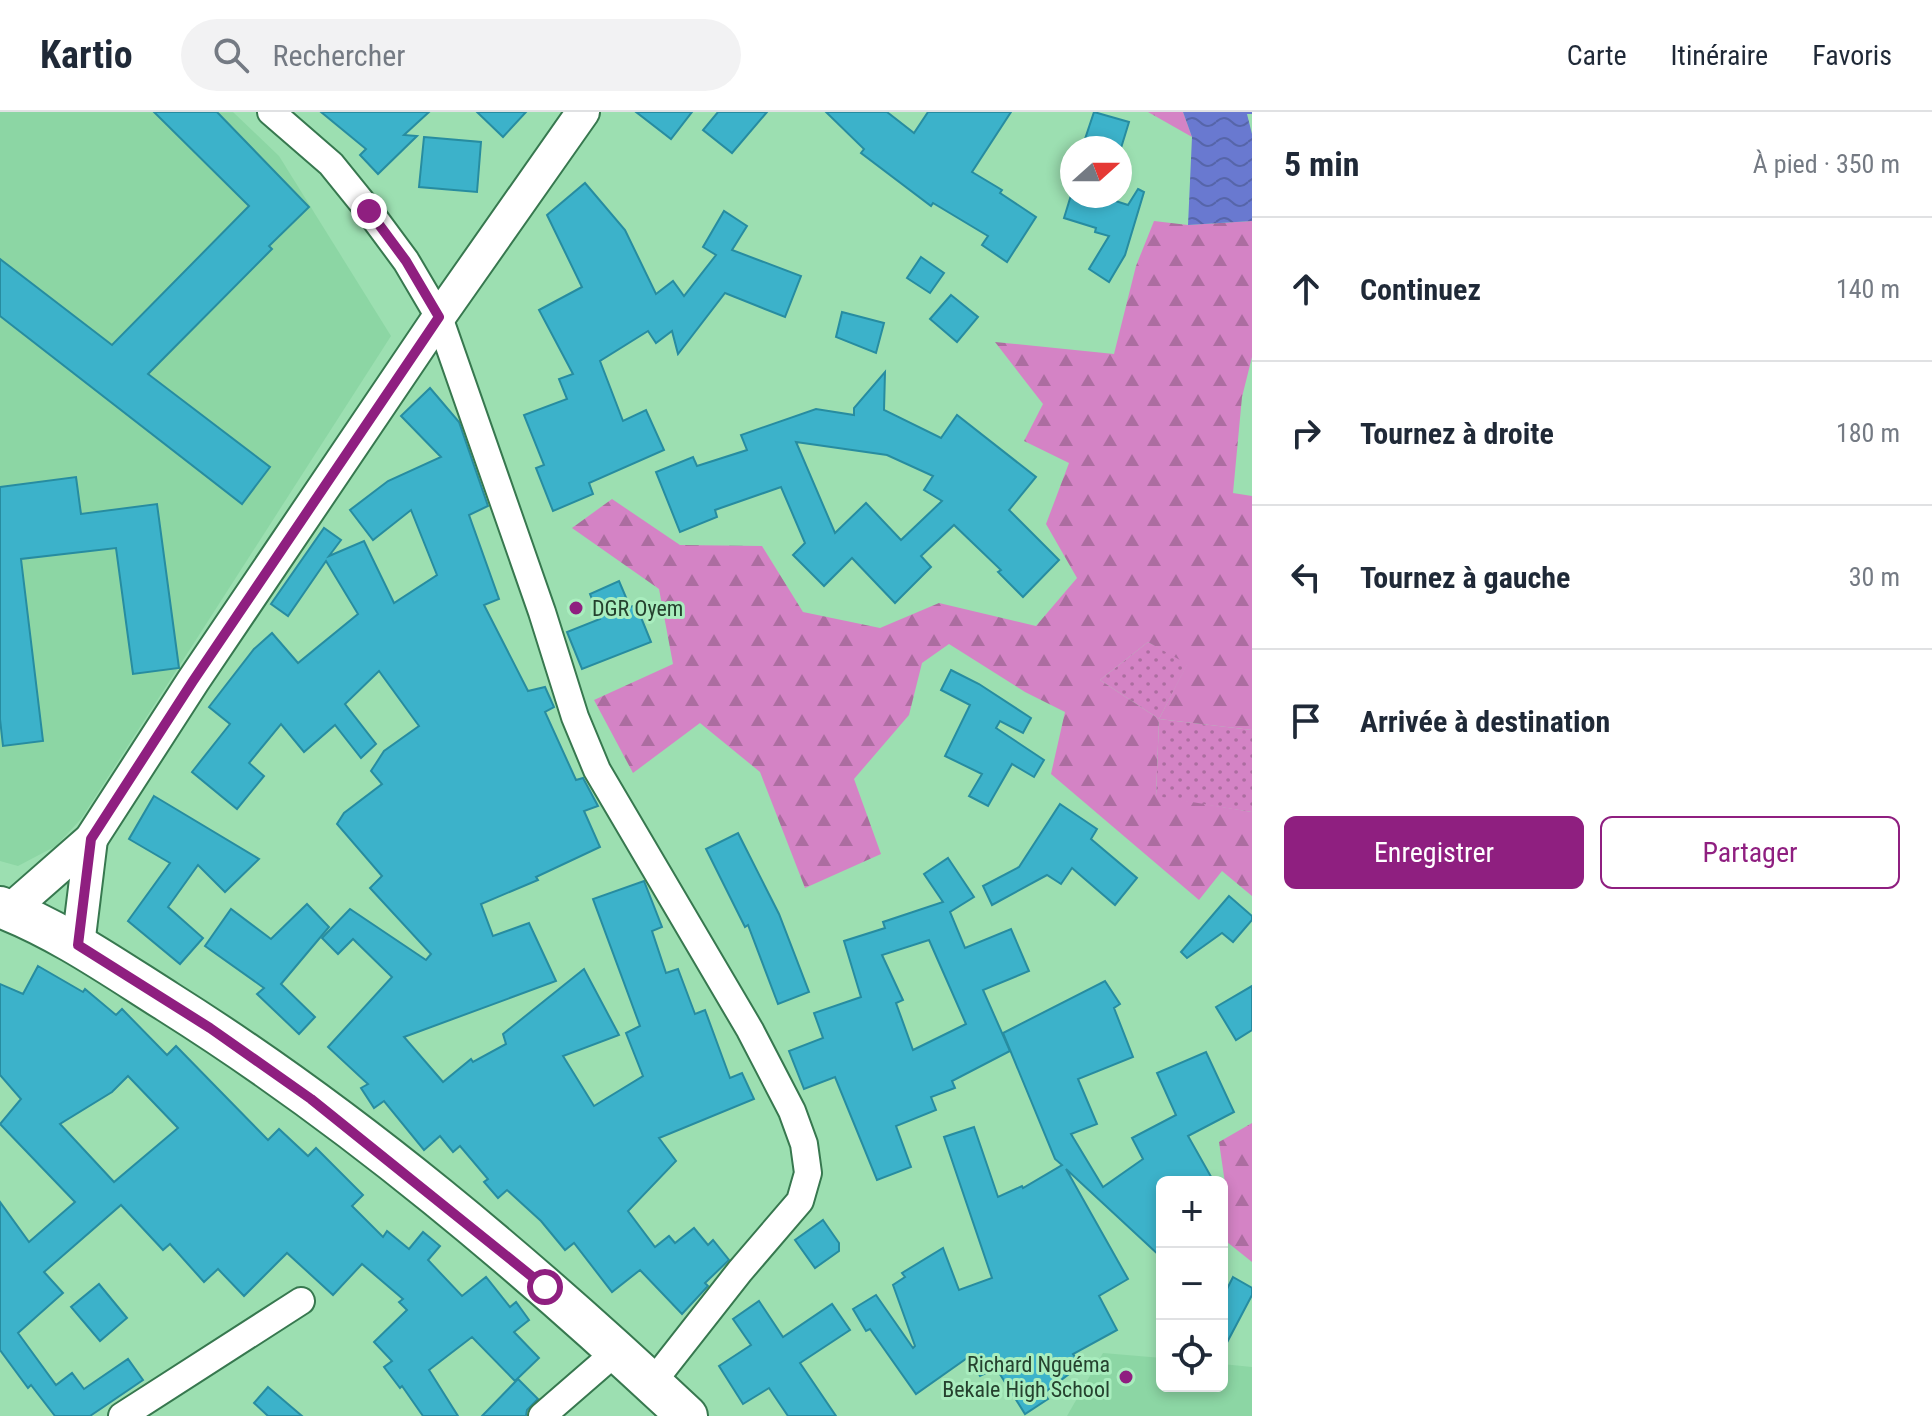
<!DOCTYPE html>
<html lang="fr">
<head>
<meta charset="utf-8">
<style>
	:root { --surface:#fff; --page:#f2f2f3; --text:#1f2937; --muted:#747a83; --line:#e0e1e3; --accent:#8f1f80 }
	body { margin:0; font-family:"Roboto Condensed",sans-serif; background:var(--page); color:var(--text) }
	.controls { position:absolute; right:24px; bottom:24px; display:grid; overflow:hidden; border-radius:12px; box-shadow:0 4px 12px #0003 }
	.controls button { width:72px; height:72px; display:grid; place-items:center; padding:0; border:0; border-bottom:2px solid var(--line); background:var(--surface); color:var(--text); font:40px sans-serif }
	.compass { position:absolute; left:1060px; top:24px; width:72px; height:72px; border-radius:50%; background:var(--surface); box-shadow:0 4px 12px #0003; rotate:69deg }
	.stop { position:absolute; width:24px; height:24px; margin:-18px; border:6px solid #8f1f80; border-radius:50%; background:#fff }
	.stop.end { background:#8f1f80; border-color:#fff; box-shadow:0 2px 8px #0008 }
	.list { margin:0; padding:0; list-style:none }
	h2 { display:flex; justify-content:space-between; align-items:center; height:104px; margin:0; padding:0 32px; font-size:34px }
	h2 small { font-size:26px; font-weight:400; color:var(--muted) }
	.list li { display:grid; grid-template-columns:52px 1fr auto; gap:24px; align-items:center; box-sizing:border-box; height:144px; padding:0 32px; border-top:2px solid var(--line) }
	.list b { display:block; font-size:30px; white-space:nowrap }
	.list em { font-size:26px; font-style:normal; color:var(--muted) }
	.actions { display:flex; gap:16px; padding:24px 32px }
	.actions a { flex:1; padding:18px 0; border:2px solid var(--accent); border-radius:12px; text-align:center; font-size:28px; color:var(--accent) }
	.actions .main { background:var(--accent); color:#fff }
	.icon { flex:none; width:44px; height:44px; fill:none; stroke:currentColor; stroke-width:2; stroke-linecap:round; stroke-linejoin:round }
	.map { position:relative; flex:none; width:1252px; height:1304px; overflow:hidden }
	header { display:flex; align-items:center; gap:48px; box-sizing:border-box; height:112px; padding:0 40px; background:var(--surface); border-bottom:2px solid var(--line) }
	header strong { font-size:38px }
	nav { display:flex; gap:44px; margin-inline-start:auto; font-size:28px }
	.search { width:560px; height:72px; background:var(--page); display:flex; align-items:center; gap:20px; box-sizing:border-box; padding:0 28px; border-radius:44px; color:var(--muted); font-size:30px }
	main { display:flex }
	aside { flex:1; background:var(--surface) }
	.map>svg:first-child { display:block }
</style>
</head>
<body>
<header>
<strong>Kartio</strong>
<div class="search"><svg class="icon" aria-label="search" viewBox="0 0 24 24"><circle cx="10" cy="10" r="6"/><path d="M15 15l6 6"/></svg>Rechercher</div>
<nav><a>Carte</a><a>Itinéraire</a><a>Favoris</a></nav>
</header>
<main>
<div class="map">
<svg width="1252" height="1304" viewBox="0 0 1252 1304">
	<defs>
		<pattern id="grass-dots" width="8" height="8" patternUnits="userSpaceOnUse" patternTransform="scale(2)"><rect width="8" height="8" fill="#d483c5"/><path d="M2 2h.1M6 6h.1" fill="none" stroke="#ac6da0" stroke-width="1.8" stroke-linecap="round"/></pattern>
		<pattern id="forest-firs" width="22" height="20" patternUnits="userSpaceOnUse" patternTransform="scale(2)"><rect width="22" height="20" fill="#d483c5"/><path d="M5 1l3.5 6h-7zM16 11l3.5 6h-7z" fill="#ac6da0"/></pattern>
		<pattern id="water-waves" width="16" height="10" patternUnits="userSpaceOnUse" patternTransform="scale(2)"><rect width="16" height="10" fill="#6979d0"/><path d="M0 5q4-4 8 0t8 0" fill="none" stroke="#5665a9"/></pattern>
	</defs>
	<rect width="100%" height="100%" fill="#9cdfb1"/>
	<g fill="#8cd6a4">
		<polygon points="0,0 233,0 279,44 391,224 81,707 56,734 18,754 0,749"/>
		<polygon points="1103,1241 1162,1246 1162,1274 1222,1274 1222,1252 1252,1255 1252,1304 1067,1304"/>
	</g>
	<polygon fill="url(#grass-dots)" points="1148,530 1188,551 1159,607 1252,618 1252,700 1156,685 1159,607 1100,568"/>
	<g fill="url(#forest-firs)" fill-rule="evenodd">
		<polygon points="1148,0 1183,0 1192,25"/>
		<path d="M1154 109 1188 113 1252 109V245L1242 285 1233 381 1252 384V618L1159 607 1156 684 1252 700V784L1222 759 1199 788 1051 662 1065 600 1025 580 949 532 922 551 909 603 854 667 881 742 805 776 760 660 700 611 633 661 594 588 673 552 659 477 572 416 612 387 680 433 762 434 803 500 880 516 939 491 1036 514 1077 466 1046 412 1069 351 1024 329 1043 292 995 230 1114 242 1136 154ZM1148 530 1187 552 1159 607 1100 568Z"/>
		<polygon points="1252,1011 1252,1150 1222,1126 1222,1087 1227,1085 1219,1030"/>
	</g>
	<polygon fill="url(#water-waves)" points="1183,0 1252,0 1252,2 1247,2 1252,22 1252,109 1188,113 1192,25"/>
	<g fill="#3cb2ca" stroke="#278ca0" stroke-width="2" fill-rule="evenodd">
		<polygon points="154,0 217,0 309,95 269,134 272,137 148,262 270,355 242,392 0,204 0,147 112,233 249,94"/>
		<polygon points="321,0 429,0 404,23 417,24 378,62 360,43 366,37"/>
		<polygon points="477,0 526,0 503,25"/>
		<polygon points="636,0 692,0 671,27"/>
		<polygon points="718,0 767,0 732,41 703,18"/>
		<polygon points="826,0 887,0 914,21 928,0 1011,0 972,60 1002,78 1000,81 1036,105 1007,150 982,133 988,124 933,91 931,94 861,41 864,37"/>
		<polygon points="1094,0 1129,10 1121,36 1082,36"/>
		<polygon points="424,25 481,30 477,80 419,75"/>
		<polygon points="585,71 625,118 656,182 673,169 684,184 716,143 703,135 724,99 747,114 732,138 801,164 785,205 725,181 678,242 672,219 656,231 648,219 600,249 623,309 646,298 664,338 589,371 593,382 553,399 536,356 544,353 524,303 567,287 559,267 573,262 539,198 582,175 547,103"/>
		<polygon points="1138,77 1144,80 1125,143 1109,170 1089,157 1109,124 1095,120 1096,116 1064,106 1072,80 1072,84 1100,84 1128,93"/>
		<polygon points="921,145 944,161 930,181 907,166"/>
		<polygon points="951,183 978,205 957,230 930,207"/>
		<polygon points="842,200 884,211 876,241 836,225"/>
		<path d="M885 260 884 298 941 326 957 303 1036 365 1009 398 1059 448 1023 485 998 460 1001 458 954 413 921 444 931 455 895 491 852 446 824 474 793 443 805 431 781 375 715 398 717 405 680 420 656 360 693 345 697 354 747 338 741 323 816 297 854 303V296ZM796 330 887 343 933 364 924 378 942 389 901 428 866 391 835 421Z"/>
		<polygon points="430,276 459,310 488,394 469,403 499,487 484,493 528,579 545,575 554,595 545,600 576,668 583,666 598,694 584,699 600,735 536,765 538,768 481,792 493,824 529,811 556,869 404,925 443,970 471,947 473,950 506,932 503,922 584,857 619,923 563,944 594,994 643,964 626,921 640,914 593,787 644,769 662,815 652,819 666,861 678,857 695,902 705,898 730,966 742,961 754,987 659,1026 676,1049 628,1099 655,1135 669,1124 675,1131 694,1116 708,1133 713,1128 729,1148 705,1171 708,1174 682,1202 640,1158 612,1180 574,1131 565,1138 541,1109 507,1078 498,1086 484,1070 488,1067 460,1034 453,1040 440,1024 424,1038 384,989 374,996 361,976 368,972 328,935 392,865 353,827 338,842 322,826 350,797 426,848 431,842 370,776 382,764 337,712 344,701 382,672 371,659 384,639 419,614 379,559 345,592 376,632 361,646 335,613 304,640 281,612 249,651 264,664 237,697 192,660 230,612 209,595 254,537 272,521 298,551 358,502 326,449 288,504 271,492 324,416 341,428 329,444 364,429 394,491 437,463 411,398 373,428 350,398 388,369 441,345 401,304"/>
		<polygon points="76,365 81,402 157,392 179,556 133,562 116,436 21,447 43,629 3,634 0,607 0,375"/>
		<polygon points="619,469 630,495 636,493 651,530 582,557 567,520 600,507 590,482"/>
		<polygon points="951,558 979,572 1031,606 1023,621 1000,609 996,616 1044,648 1034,665 1012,652 988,694 969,684 982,662 945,644 970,593 941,578"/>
		<polygon points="154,684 259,747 225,780 198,753 168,795 203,826 180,852 128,809 170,751 129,727"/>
		<polygon points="1060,692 1097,717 1091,727 1137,766 1115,793 1072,756 1061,772 1047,763 992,793 983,774 1019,755"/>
		<polygon points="738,721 779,802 809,880 778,892 748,813 745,815 706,737"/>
		<path d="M948 746 974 785 950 800 965 836 1011 817 1029 859 983 878 1010 939 952 969 955 976 931 985 936 998 896 1014 911 1055 877 1068 835 965 804 977 789 939 823 926 814 901 861 885 844 829 885 816 883 810 943 790 924 762ZM929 828 966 912 913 938 896 891 903 888 882 843Z"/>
		<polygon points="1229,784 1252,804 1252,808 1233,830 1222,821 1187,846 1181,840"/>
		<polygon points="307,792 329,815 281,872 315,905 299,922 257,882 264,876 205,834 231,797 271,827"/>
		<path d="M38 854 83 880 85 877 116 903 122 897 167 943 176 934 268 1028 279 1017 308 1044 316 1036 363 1083 352 1094 383 1125 387 1119 409 1137 423 1120 440 1134 428 1148 462 1184 486 1165 510 1195 516 1190 529 1208 514 1220 539 1246 515 1269 472 1225 429 1258 458 1304H423L402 1274 400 1276 384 1255 392 1249 374 1230 407 1198 399 1190 403 1187 362 1152 333 1183 287 1141 244 1184 218 1157 204 1170 170 1132 163 1138 121 1093 44 1160 63 1181 18 1221 56 1273 72 1261 84 1277 128 1247 143 1268 90 1304H55L31 1273 28 1276 0 1238V1090L29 1130 75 1090 0 1012 21 987 0 963V872L23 882ZM128 964 178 1016 114 1070 60 1012 112 980Z"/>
		<polygon points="1105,869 1120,892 1114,896 1133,945 1078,967 1097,1012 1071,1022 1103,1075 1143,1047 1132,1026 1176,1003 1157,961 1206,940 1234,1000 1188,1024 1214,1070 1162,1070 1162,1146 1066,1057 1128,1167 1099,1184 1117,1218 1073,1242 1081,1253 1044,1281 1048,1287 1025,1302 996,1256 980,1264 970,1244 916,1282 870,1217 866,1219 853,1197 876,1183 913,1236 915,1234 893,1173 905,1165 902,1161 943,1136 959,1178 992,1166 944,1025 974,1015 998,1085 1022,1074 1023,1076 1062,1053 1055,1047 1003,921"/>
		<polygon points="1252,874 1252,918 1236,928 1216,895"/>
		<polygon points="823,1108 839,1131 839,1139 815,1156 795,1128"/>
		<polygon points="1233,1165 1252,1176 1252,1183 1222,1240 1222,1187"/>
		<polygon points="99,1172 127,1206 100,1229 71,1195"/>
		<polygon points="759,1189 783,1225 832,1192 850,1218 800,1251 836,1304 788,1304 769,1276 743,1292 719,1254 751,1233 733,1207"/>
		<polygon points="518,1267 538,1287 527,1298 526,1304 482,1304"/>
		<polygon points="268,1275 302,1304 268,1304 254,1291"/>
	</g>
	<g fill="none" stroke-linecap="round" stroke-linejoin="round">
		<g stroke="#37784f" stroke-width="30">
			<g id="minor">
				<polyline points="271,0 331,52 369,99 406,149 439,205 542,500 575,605 597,658 750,918 792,999 804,1032 808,1061 800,1089 740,1159 652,1271"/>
				<polyline points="122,1304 301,1189"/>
				<polyline points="542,1304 617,1239"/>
			</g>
		</g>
		<g stroke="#37784f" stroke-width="36">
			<g id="tertiary">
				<polyline points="9,799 91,727 193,569 439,205 583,0"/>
				<polyline points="78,833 91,727"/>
			</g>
		</g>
		<g stroke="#37784f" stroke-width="44">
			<path id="primary" d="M0 795C60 818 114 856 168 890 354 1007 527 1154 687 1304"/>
		</g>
		<use href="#minor" stroke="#fff" stroke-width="26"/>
		<use href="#tertiary" stroke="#fff" stroke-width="32"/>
		<use href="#primary" stroke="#fff" stroke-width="40"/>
	</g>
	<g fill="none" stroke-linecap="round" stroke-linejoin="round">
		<polyline stroke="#8f1f80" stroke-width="10" points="369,99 406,149 439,205 193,569 91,727 78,833 210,916 311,987 545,1175"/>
	</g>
	<g fill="#8f1f80" stroke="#a9edbe" stroke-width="3">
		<circle cx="576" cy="496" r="8"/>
		<circle cx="1126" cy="1265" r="8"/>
	</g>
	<g text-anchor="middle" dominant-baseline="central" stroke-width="6" stroke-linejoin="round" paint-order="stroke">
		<g font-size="22" fill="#25412e" stroke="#a9edbe" text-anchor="start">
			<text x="592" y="496">DGR Oyem</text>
			<text x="1110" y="1252" text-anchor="end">Richard Nguéma<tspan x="1110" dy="25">Bekale High School</tspan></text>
		</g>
	</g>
</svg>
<div class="controls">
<button>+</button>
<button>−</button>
<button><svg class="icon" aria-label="locate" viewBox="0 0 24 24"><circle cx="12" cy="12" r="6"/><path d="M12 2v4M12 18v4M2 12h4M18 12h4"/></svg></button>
</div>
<svg class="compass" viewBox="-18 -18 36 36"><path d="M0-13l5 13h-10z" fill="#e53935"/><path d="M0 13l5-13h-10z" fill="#747a83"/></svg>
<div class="stop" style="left:545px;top:1175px"></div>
<div class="stop end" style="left:369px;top:99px"></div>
</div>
<aside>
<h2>5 min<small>À pied · 350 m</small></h2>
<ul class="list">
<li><svg class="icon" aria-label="ahead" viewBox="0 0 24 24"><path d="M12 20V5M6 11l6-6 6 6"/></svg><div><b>Continuez</b></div><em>140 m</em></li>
<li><svg class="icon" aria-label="right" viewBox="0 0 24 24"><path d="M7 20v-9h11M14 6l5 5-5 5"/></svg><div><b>Tournez à droite</b></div><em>180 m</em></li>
<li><svg class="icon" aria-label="left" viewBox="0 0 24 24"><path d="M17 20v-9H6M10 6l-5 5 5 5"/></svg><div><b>Tournez à gauche</b></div><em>30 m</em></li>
<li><svg class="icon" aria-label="arrive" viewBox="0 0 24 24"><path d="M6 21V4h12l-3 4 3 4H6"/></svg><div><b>Arrivée à destination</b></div></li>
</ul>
<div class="actions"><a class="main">Enregistrer</a><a>Partager</a></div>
</aside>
</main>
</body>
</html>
